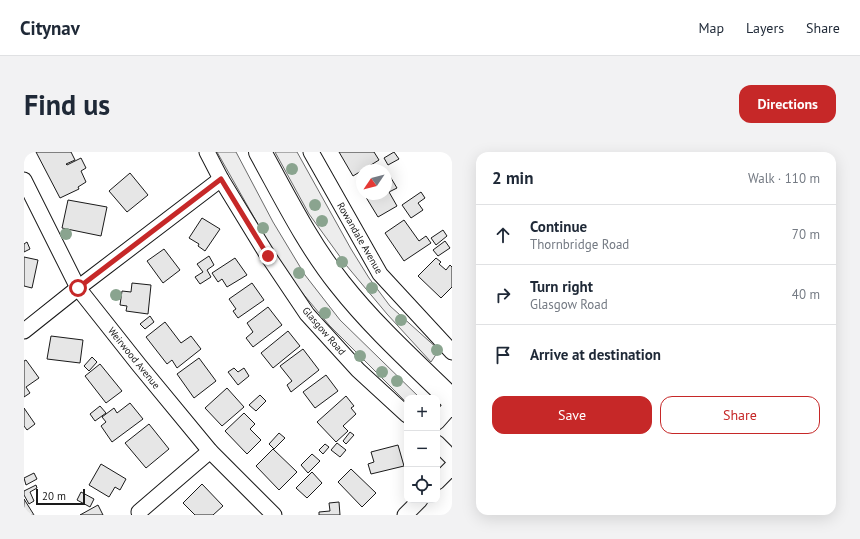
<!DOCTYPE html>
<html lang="en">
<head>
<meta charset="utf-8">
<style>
	:root { --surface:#fff; --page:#f2f2f3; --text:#1f2937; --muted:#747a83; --line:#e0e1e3; --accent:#c62828 }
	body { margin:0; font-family:"PT Sans",sans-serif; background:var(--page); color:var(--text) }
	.controls { position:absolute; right:12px; bottom:12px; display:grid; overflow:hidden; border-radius:8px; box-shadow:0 4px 16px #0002 }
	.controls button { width:36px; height:36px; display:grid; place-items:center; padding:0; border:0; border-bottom:1px solid var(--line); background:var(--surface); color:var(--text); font:20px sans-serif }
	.compass { position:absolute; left:332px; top:12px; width:36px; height:36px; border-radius:50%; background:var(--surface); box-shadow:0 4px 16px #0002; rotate:235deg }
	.scale { position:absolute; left:12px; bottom:10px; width:49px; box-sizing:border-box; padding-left:4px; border:2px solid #1a1a1a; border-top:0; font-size:11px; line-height:14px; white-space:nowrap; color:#1a1a1a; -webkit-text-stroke:3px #fff; paint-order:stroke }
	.stop { position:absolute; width:12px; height:12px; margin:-9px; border:3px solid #c62828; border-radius:50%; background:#fff }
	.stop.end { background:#c62828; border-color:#fff; box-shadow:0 1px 4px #0008 }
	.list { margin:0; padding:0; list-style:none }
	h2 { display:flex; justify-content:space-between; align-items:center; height:52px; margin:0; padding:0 16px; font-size:17px }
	h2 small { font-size:13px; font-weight:400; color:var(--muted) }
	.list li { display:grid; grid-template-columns:26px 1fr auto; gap:12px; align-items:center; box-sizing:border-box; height:60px; padding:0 16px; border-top:1px solid var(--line) }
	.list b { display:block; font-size:15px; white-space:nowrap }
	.list p { margin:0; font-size:13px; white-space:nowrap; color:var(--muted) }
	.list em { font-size:13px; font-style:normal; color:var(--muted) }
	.actions { display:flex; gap:8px; padding:12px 16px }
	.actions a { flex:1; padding:9px 0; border:1px solid var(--accent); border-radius:12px; text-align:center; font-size:14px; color:var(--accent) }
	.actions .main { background:var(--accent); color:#fff }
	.icon { flex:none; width:22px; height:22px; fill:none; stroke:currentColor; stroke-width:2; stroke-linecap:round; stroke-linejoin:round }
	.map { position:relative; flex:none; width:428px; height:363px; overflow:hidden; border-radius:12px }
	header { display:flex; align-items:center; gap:24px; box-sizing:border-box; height:56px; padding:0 20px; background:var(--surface); border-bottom:1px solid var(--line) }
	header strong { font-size:19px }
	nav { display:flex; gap:22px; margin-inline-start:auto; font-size:14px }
	.intro { display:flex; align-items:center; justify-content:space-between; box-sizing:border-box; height:96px; padding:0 24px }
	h1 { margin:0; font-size:28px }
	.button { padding:10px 18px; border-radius:12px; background:var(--accent); color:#fff; font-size:14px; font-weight:700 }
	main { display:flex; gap:24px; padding:0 24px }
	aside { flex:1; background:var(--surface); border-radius:12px; box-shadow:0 4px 16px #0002 }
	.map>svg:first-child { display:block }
</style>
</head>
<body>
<header>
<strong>Citynav</strong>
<nav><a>Map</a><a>Layers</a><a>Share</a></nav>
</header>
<div class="intro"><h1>Find us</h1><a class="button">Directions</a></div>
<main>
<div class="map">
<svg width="428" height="363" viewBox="0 0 428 363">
	<rect width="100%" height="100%" fill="#fff"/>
	<g fill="#ededed" stroke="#6a6a6a">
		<polygon points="193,0 212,0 249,70 281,123 316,168 396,246 383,246 383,251 305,173 261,120"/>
		<polygon points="251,0 273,0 327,97 345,126 366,154 415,198 407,210 363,162 322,113 285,62"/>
	</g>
	<g fill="#e6e6e6" stroke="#1a1a1a">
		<polygon points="12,0 47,0 51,8 42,12 43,13 57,6 62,16 57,19 62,30 54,35 55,37 36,46"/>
		<polygon points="315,0 350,0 355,8 329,24"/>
		<polygon points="370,0 375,7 364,13 360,6"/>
		<polygon points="106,21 124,43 103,60 85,39"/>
		<polygon points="364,21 373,36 365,40 373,54 354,65 340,42 362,42 362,22"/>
		<polygon points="397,40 401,46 394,51 399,58 387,66 378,53"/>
		<polygon points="44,48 83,55 77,84 38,76"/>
		<polygon points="178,66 196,77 181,99 174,94 175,92 165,86"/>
		<polygon points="380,68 395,89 402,84 407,91 380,109 361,81"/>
		<polygon points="419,78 423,84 412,93 407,86"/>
		<polygon points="421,89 426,96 414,104 409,98"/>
		<polygon points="3,90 6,97 0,100 0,92"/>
		<polygon points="140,97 156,118 139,131 123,109"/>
		<polygon points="185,104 190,113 183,118 187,125 176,132 171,125 179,120 173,112"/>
		<polygon points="0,105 14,108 8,136 0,134"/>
		<polygon points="211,106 223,123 203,135 198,127 194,130 188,121"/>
		<polygon points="412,106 417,110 415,112 422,118 426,113 428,115 428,135 417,146 394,124"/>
		<polygon points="108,131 127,133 124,162 102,159 103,154 96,153 98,139 107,140"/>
		<polygon points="228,131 240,148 214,166 209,159 212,157 205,147"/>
		<polygon points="244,155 258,173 229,195 222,186 229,180 223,171"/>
		<polygon points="126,164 130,170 121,177 116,172"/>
		<polygon points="141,170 157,191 167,184 177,197 153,216 148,208 143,212 122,185"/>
		<polygon points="264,179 276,194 249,216 237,201"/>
		<polygon points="27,184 59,188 56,211 23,207"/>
		<polygon points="279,197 295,218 267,240 263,233 268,229 256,214"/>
		<polygon points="68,205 73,210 65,219 60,214"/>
		<polygon points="175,206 192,229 170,246 153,222"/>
		<polygon points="2,208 15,226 2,235 6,241 0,245 0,209"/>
		<polygon points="76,212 98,239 82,251 61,224"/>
		<polygon points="210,216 214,220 220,216 225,224 214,233 204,220"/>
		<polygon points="302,223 314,239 291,256 279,240"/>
		<polygon points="203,236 220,255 198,274 181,256"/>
		<polygon points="236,243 242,249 232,259 225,253"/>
		<polygon points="322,244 330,254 327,256 332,262 319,274 324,279 312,290 293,270"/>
		<polygon points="106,251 119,267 88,290 77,274 82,270 78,265 90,256 93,261"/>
		<polygon points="76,254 82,261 71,269 66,262"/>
		<polygon points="0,256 11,272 3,278 0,274"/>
		<polygon points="220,261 231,272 226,277 237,288 223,302 201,279"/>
		<polygon points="125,272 145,297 122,316 101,291"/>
		<polygon points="326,280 330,283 322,292 319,289"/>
		<polygon points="255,281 261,286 250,297 245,292"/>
		<polygon points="313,291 322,298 316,305 307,298"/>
		<polygon points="301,292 305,295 299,302 295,298"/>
		<polygon points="374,293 380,314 347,322 344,312 350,310 347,300"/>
		<polygon points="249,297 273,320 255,338 232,314"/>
		<polygon points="288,302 296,309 284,321 277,313"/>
		<polygon points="77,312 102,327 96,338 91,335 85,345 65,333"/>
		<polygon points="327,317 352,341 338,355 314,330"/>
		<polygon points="288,320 298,331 283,346 272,336"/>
		<polygon points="10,321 13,327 2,333 0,326"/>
		<polygon points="178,332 199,354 189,363 171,363 159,351"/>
		<polygon points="12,333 13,336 6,340 10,349 5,352 0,343 0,339"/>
		<polygon points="57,340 70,347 66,355 53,348"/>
		<polygon points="0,347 10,363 0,363"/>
		<polygon points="315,350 316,363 295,363 295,360 306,359 305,351"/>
		<polygon points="74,353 79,363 56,363"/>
	</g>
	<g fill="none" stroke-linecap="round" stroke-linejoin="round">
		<g stroke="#1a1a1a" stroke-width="17">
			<g id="minor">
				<polyline points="183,0 197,27 244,104 283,162 334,218 383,263"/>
				<polyline points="287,0 356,122 428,200"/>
				<polyline points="0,28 54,136 115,213 186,299 250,363"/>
				<polyline points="0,179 54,136 197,27"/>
				<polyline points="413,270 428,253"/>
				<polyline points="413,291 428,306"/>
				<polyline points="413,330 428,315"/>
				<polyline points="115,360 186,299"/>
				<polyline points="381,363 396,348"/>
			</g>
		</g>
		<g stroke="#1a1a1a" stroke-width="24">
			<path id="primary" d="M236 0C261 45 284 92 316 132 349 174 390 211 428 248"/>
		</g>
		<use href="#minor" stroke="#fff" stroke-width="15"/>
		<use href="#primary" stroke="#fff" stroke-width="22"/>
	</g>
	<g fill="#8aa48f">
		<circle cx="268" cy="17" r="6"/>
		<circle cx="291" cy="53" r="6"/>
		<circle cx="298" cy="69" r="6"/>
		<circle cx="239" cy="76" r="6"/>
		<circle cx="42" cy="82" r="6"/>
		<circle cx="318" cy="110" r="6"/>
		<circle cx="275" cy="121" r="6"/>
		<circle cx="348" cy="136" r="6"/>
		<circle cx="92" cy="143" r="6"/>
		<circle cx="301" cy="161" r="6"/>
		<circle cx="377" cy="168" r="6"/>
		<circle cx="413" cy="198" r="6"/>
		<circle cx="336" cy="204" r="6"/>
		<circle cx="358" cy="220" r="6"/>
		<circle cx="373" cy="229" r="6"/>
	</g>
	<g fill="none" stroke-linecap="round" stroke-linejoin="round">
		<polyline stroke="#c62828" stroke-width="5" points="54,136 197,27 244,104"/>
	</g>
	<g text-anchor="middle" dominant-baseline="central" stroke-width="3" stroke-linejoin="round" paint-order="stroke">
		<g font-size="10" fill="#1a1a1a" stroke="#fff">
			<text transform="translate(336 86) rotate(60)">Rowandale Avenue</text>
			<text transform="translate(300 179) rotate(49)">Glasgow Road</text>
			<text transform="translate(110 206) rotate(51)">Weirwood Avenue</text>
		</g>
	</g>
</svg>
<div class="controls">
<button>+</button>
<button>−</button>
<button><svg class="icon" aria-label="locate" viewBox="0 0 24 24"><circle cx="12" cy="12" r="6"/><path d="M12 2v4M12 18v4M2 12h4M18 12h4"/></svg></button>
</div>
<svg class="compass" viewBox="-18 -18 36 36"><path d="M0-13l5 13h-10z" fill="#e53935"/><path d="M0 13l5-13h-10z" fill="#747a83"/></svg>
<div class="scale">20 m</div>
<div class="stop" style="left:54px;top:136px"></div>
<div class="stop end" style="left:244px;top:104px"></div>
</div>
<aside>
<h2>2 min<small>Walk · 110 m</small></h2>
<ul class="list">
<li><svg class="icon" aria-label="ahead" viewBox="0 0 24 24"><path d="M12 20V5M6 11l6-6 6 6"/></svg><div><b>Continue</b><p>Thornbridge Road</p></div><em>70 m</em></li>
<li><svg class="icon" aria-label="right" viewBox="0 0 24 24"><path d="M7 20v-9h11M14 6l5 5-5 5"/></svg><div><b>Turn right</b><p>Glasgow Road</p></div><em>40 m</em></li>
<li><svg class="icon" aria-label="arrive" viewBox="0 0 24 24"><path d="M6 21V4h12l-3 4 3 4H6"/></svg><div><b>Arrive at destination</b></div></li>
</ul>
<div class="actions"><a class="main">Save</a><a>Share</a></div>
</aside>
</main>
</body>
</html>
